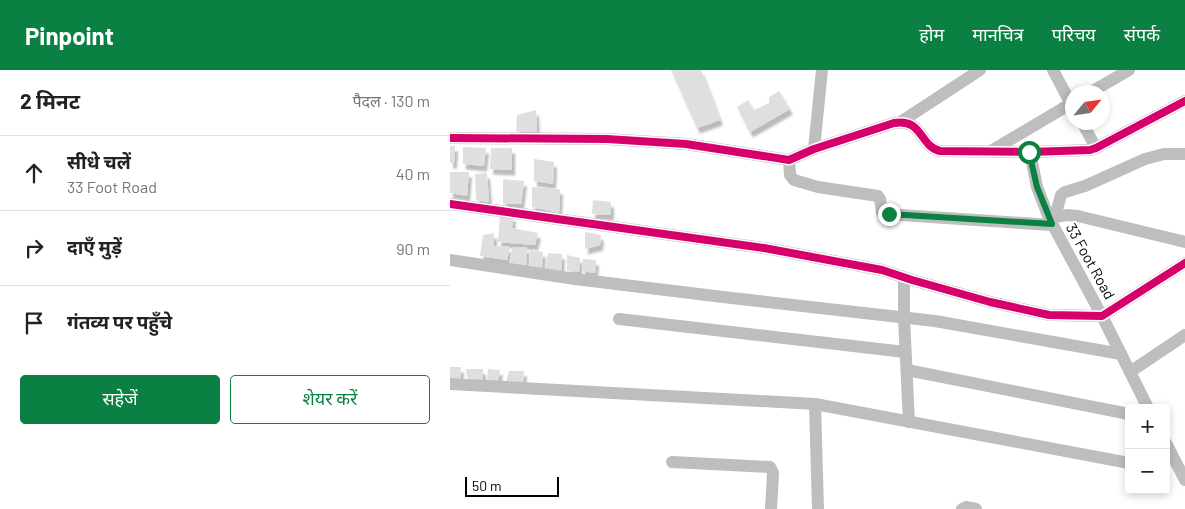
<!DOCTYPE html>
<html lang="hi">
<head>
<meta charset="utf-8">
<style>
	:root { --surface:#fff; --page:#f6f6f6; --text:#222; --muted:#767676; --line:#e0e0e0; --accent:#0b8043 }
	body { margin:0; font-family:Barlow,"Noto Sans Devanagari",sans-serif; background:var(--page); color:var(--text) }
	.controls { position:absolute; right:15px; bottom:15px; display:grid; overflow:hidden; border-radius:5px; box-shadow:0 2px 8px #0003 }
	.controls button { width:45px; height:45px; display:grid; place-items:center; padding:0; border:0; border-bottom:1px solid var(--line); background:var(--surface); color:var(--text); font:25px sans-serif }
	.compass { position:absolute; left:615px; top:15px; width:45px; height:45px; border-radius:50%; background:var(--surface); box-shadow:0 2px 8px #0003; rotate:61deg }
	.scale { position:absolute; left:15px; bottom:12px; width:94px; box-sizing:border-box; padding-left:5px; border:2px solid #000; border-top:0; font-size:14px; line-height:18px; white-space:nowrap; color:#000; -webkit-text-stroke:4px #fff; paint-order:stroke }
	.stop { position:absolute; width:15px; height:15px; margin:-11px; border:4px solid #0b8043; border-radius:50%; background:#fff }
	.stop.end { background:#0b8043; border-color:#fff; box-shadow:0 1px 5px #0008 }
	.list { margin:0; padding:0; list-style:none }
	h2 { display:flex; justify-content:space-between; align-items:center; height:65px; margin:0; padding:0 20px; font-size:21px }
	h2 small { font-size:16px; font-weight:400; color:var(--muted) }
	.list li { display:grid; grid-template-columns:32px 1fr auto; gap:15px; align-items:center; box-sizing:border-box; height:75px; padding:0 20px; border-top:1px solid var(--line) }
	.list b { display:block; font-size:19px; white-space:nowrap }
	.list p { margin:0; font-size:16px; white-space:nowrap; color:var(--muted) }
	.list em { font-size:16px; font-style:normal; color:var(--muted) }
	.actions { display:flex; gap:10px; padding:15px 20px }
	.actions a { flex:1; padding:11px 0; border:1px solid var(--accent); border-radius:5px; text-align:center; font-size:18px; color:var(--accent) }
	.actions .main { background:var(--accent); color:#fff }
	.icon { flex:none; width:28px; height:28px; fill:none; stroke:currentColor; stroke-width:2; stroke-linecap:round; stroke-linejoin:round }
	.map { position:relative; flex:none; width:735px; height:439px; overflow:hidden }
	header { display:flex; align-items:center; gap:30px; box-sizing:border-box; height:70px; padding:0 25px; background:var(--accent); color:#fff }
	header strong { font-size:24px }
	nav { display:flex; gap:28px; margin-inline-start:auto; font-size:18px }
	main { display:flex }
	aside { flex:1; background:var(--surface) }
	.map>svg:first-child { display:block }
</style>
</head>
<body>
<header>
<strong>Pinpoint</strong>
<nav><a>होम</a><a>मानचित्र</a><a>परिचय</a><a>संपर्क</a></nav>
</header>
<main>
<aside>
<h2>2 मिनट<small>पैदल · 130 m</small></h2>
<ul class="list">
<li><svg class="icon" aria-label="ahead" viewBox="0 0 24 24"><path d="M12 20V5M6 11l6-6 6 6"/></svg><div><b>सीधे चलें</b><p>33 Foot Road</p></div><em>40 m</em></li>
<li><svg class="icon" aria-label="right" viewBox="0 0 24 24"><path d="M7 20v-9h11M14 6l5 5-5 5"/></svg><div><b>दाएँ मुड़ें</b></div><em>90 m</em></li>
<li><svg class="icon" aria-label="arrive" viewBox="0 0 24 24"><path d="M6 21V4h12l-3 4 3 4H6"/></svg><div><b>गंतव्य पर पहुँचे</b></div></li>
</ul>
<div class="actions"><a class="main">सहेजें</a><a>शेयर करें</a></div>
</aside>
<div class="map">
<svg width="735" height="439" viewBox="0 0 735 439">
	<defs>
		<filter id="shadow"><feDropShadow dx="3" dy="5.5" stdDeviation="1" flood-color="#0004"/></filter>
	</defs>
	<rect width="100%" height="100%" fill="#fff"/>
	<g fill="#dfdfdf" filter="url(#shadow)">
		<polygon points="221,0 251,0 270,50 247,58"/>
		<polygon points="329,21 340,39 300,62 287,37 298,30 304,40 319,33 319,27"/>
		<polygon points="86,40 87,62 66,61 67,45"/>
		<polygon points="0,76 5,76 4,93 0,93"/>
		<polygon points="13,77 36,78 34,96 13,94"/>
		<polygon points="41,78 62,78 62,100 40,99"/>
		<polygon points="84,89 104,92 103,114 84,111"/>
		<polygon points="0,102 19,102 17,126 0,123"/>
		<polygon points="37,103 39,132 26,130 25,104"/>
		<polygon points="53,109 74,111 71,134 53,134"/>
		<polygon points="82,117 110,119 109,143 82,137"/>
		<polygon points="143,130 161,132 161,145 142,144"/>
		<polygon points="50,145 63,146 62,158 88,163 85,175 48,172"/>
		<polygon points="135,162 151,165 150,175 135,179"/>
		<polygon points="44,163 44,176 60,177 57,190 30,186 33,165"/>
		<polygon points="77,177 76,197 59,195 62,178"/>
		<polygon points="80,180 93,182 92,198 79,197"/>
		<polygon points="98,183 112,184 111,201 95,200"/>
		<polygon points="117,185 130,188 129,202 117,201"/>
		<polygon points="133,189 146,190 145,203 132,201"/>
		<polygon points="0,297 11,297 10,309 0,308"/>
		<polygon points="16,299 33,299 33,312 17,308"/>
		<polygon points="38,299 50,300 48,311 37,311"/>
		<polygon points="59,301 74,301 73,313 56,312"/>
	</g>
	<g fill="none" stroke-linecap="round" stroke-linejoin="round">
		<g stroke="#bebebe" stroke-width="12">
			<polyline points="603,0 622,36"/>
			<polyline points="641,22 679,0"/>
			<polyline points="452,51 530,0"/>
			<polyline points="632,52 646,78"/>
			<path d="M0 68 157 69 236 74 339 90 364 79 444 53C473 48 469 76 490 81L580 82 640 80 646 78 735 31"/>
			<polyline points="364,79 372,0"/>
			<polyline points="541,81 622,33"/>
			<polyline points="580,82 587,117 599,148 652,246 698,338"/>
			<polyline points="339,90 340,105 344,110 368,117 428,126 430,129 432,142 435,144 602,155"/>
			<polyline points="0,134 314,178 432,200 462,210 540,232 599,245 652,246 735,193"/>
			<polyline points="605,147 611,125 615,122 635,116 695,89 714,84 735,84"/>
			<polyline points="599,148 617,145 628,146 735,172"/>
			<polyline points="0,190 125,209 273,227 485,251 671,284"/>
			<polyline points="454,208 454,248 459,352"/>
			<polyline points="169,249 455,282"/>
			<polyline points="457,300 679,344"/>
			<polyline points="680,302 735,265"/>
			<polyline points="0,314 365,334 679,393"/>
			<polyline points="365,334 368,439"/>
			<polyline points="716,373 735,410"/>
			<polyline points="222,392 320,397 323,403 321,439"/>
			<polyline points="512,439 516,437 526,439"/>
		</g>
		<g stroke="#fff" stroke-width="11">
			<g id="cycleway">
				<path d="M0 68 157 69 236 74 339 90 364 79 444 53C473 48 469 76 490 81L580 82 640 80 646 78 735 31"/>
				<polyline points="0,134 314,178 432,200 462,210 540,232 599,245 652,246 735,193"/>
			</g>
		</g>
		<use href="#cycleway" stroke="#d6006c" stroke-width="8"/>
	</g>
	<g fill="none" stroke-linecap="round" stroke-linejoin="round">
		<polyline stroke="#0b8043" stroke-width="6" points="439,144 602,154 587,117 579,82"/>
	</g>
	<g text-anchor="middle" dominant-baseline="central" stroke-width="4" stroke-linejoin="round" paint-order="stroke">
		<g font-size="15" fill="#000" stroke="#fff">
			<text transform="translate(641 191) rotate(61)">33 Foot Road</text>
		</g>
	</g>
</svg>
<div class="controls">
<button>+</button>
<button>−</button>
</div>
<svg class="compass" viewBox="-18 -18 36 36"><path d="M0-13l5 13h-10z" fill="#e53935"/><path d="M0 13l5-13h-10z" fill="#767676"/></svg>
<div class="scale">50 m</div>
<div class="stop" style="left:579px;top:82px"></div>
<div class="stop end" style="left:439px;top:144px"></div>
</div>
</main>
</body>
</html>
